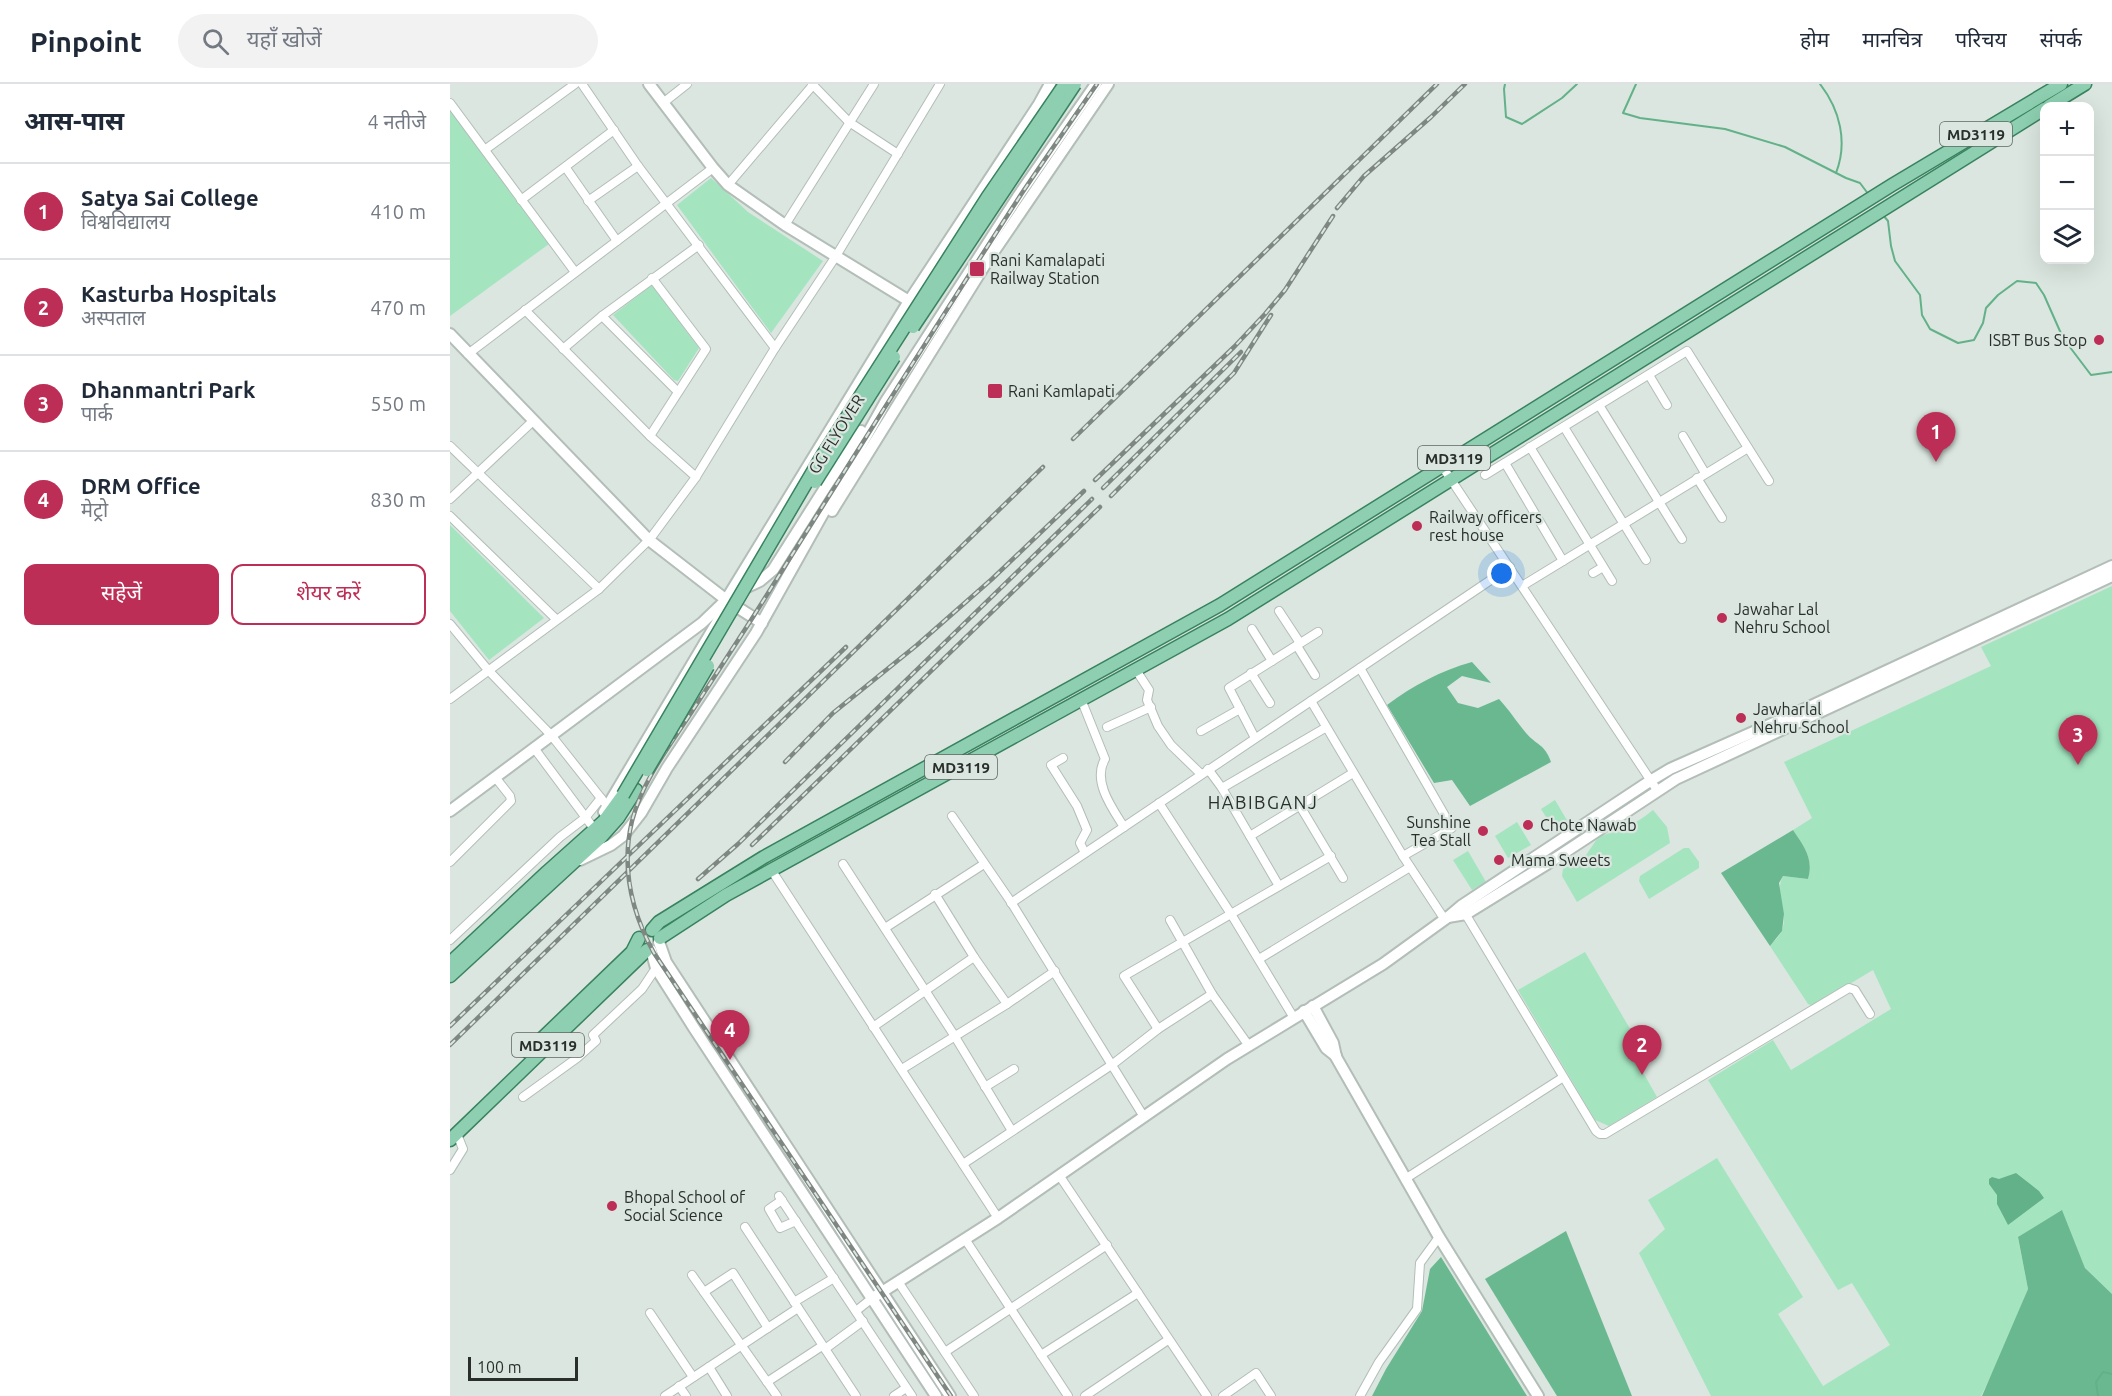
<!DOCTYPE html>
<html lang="hi">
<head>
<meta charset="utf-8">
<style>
	:root { --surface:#fff; --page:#f2f2f3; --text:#1f2937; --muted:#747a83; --line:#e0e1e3; --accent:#bd2e56 }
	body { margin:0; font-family:Ubuntu,"Noto Sans Devanagari",sans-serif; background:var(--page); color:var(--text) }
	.controls { position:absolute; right:18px; top:18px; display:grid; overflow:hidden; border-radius:12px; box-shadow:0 6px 24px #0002 }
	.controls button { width:54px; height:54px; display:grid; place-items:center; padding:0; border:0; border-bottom:2px solid var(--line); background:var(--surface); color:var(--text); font:30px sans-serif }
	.scale { position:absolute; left:18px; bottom:15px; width:110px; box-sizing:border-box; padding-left:6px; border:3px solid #2a2f2c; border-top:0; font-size:16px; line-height:21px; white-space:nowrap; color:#2a2f2c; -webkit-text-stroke:4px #dae6df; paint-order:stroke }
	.you { position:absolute; left:1052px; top:490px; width:21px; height:21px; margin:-15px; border:4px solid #fff; border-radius:50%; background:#1a73e8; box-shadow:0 0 0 9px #1a73e833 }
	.badge { display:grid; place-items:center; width:39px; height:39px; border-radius:50%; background:var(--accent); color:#fff; font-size:20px; font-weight:700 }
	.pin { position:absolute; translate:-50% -50px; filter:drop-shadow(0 2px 3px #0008) }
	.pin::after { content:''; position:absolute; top:32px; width:21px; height:18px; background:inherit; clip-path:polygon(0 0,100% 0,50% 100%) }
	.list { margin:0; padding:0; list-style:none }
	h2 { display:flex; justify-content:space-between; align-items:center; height:78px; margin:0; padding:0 24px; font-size:26px }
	h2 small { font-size:20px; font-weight:400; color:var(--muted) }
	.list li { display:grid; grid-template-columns:39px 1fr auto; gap:18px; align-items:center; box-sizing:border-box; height:96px; padding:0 24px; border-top:2px solid var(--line) }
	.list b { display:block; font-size:22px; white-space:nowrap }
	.list p { margin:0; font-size:20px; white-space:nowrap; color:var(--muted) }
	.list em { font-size:20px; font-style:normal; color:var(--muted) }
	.actions { display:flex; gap:12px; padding:18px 24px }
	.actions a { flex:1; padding:14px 0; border:2px solid var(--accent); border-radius:12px; text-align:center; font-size:21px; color:var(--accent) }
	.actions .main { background:var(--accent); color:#fff }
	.icon { flex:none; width:33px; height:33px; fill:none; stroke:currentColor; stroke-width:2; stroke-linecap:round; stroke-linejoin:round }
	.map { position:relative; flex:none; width:1662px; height:1312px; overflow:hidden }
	header { display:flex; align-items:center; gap:36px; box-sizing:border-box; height:84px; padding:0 30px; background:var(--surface); border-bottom:2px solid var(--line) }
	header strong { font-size:28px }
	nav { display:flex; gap:33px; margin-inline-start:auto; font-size:21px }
	.search { width:420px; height:54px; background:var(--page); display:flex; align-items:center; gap:15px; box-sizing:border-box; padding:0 21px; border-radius:33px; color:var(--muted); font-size:22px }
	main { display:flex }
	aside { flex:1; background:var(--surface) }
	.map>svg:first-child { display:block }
</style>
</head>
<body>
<header>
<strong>Pinpoint</strong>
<div class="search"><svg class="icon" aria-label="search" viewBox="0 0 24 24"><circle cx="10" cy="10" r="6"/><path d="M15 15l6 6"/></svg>यहाँ खोजें</div>
<nav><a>होम</a><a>मानचित्र</a><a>परिचय</a><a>संपर्क</a></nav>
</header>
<main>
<aside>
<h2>आस-पास<small>4 नतीजे</small></h2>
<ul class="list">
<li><span class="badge">1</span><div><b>Satya Sai College</b><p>विश्वविद्यालय</p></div><em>410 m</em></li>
<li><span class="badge">2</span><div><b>Kasturba Hospitals</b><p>अस्पताल</p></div><em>470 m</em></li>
<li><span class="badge">3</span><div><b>Dhanmantri Park</b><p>पार्क</p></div><em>550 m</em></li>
<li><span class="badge">4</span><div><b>DRM Office</b><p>मेट्रो</p></div><em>830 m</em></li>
</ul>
<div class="actions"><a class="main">सहेजें</a><a>शेयर करें</a></div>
</aside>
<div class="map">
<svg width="1662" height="1312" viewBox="0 0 1662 1312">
	<rect width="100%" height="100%" fill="#dae6df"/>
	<g fill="#a4e5c0">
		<polygon points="0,26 99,160 0,232"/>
		<polygon points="261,94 298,128 373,177 321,249 227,121"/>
		<polygon points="202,201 249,264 228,297 224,296 163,231"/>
		<polygon points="0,441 94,534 39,576 0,527"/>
		<path d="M1662 502V1210L1635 1184 1612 1127 1568 1154 1578 1205 1549 1276 1531 1312H1261L1189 1169 1215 1145 1198 1116 1267 1074 1353 1213 1328 1230 1373 1302 1440 1261 1402 1199 1388 1206 1258 996 1323 956 1341 986 1441 925 1423 886 1363 922 1358 920 1320 862C1324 857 1330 852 1332 846 1339 828 1324 808 1333 792L1358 795C1364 775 1354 762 1343 746L1362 734 1334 678 1541 582 1531 563Z"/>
		<polygon points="1105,716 1118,738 1104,746 1091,725"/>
		<path d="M1203 726 1217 743 1220 759 1127 818 1112 792 1113 785 1134 774 1149 752C1171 747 1186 740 1203 726Z"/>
		<polygon points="1067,738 1081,761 1058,774 1045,752"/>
		<polygon points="1234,764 1239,764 1249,778 1249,784 1199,815 1189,797 1190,792"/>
		<polygon points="1018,767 1036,798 1022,806 1003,776"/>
		<polygon points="1135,868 1186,955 1177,960 1207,1013 1159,1042 1145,1036 1068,906"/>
	</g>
	<g fill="#6ab88f">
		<path d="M1022 578 1041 599 1012 592 997 603 1008 619 1028 624 1049 615C1060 627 1066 637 1076 649 1086 661 1095 660 1101 678L1020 722 1002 696 984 699 937 621C964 601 990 587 1022 578Z"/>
		<path d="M1343 746C1354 762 1364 775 1358 795L1333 792 1329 799 1334 830 1332 847 1320 862 1271 789Z"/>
		<polygon points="1612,1126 1635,1184 1662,1210 1662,1312 1532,1312 1578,1205 1568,1153"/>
		<polygon points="1116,1147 1182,1312 1107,1312 1035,1195"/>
		<polygon points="991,1173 1077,1312 922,1312 936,1285 972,1227 980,1185"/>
	</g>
	<polygon fill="#63b188" points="1566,1089 1589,1107 1594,1114 1558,1141 1547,1120 1547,1111 1539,1100 1539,1095 1542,1093 1549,1095"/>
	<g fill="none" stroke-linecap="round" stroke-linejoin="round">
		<g stroke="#63b188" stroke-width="2">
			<polyline points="1055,0 1054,5 1056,33 1072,40 1112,14 1127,0"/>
			<polyline points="1186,0 1173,29 1190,34 1275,45 1335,63 1396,94 1410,99 1419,111"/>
			<path d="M1370 0C1390 26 1398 58 1386 89"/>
			<polyline points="1433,131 1438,137 1441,162 1445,177 1470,211 1472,231 1480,245 1508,259 1524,256 1533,239 1536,224 1548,211 1567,197 1586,199 1594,211 1613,254 1641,291 1662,288"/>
			<polyline points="1648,1312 1646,1298 1653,1288 1662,1290"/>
		</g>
		<g stroke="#b2beb7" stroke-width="10">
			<g id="street">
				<polyline points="132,0 188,82 325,264"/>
				<polyline points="362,0 399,38 448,70"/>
				<polyline points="0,19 125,188"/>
				<polyline points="213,19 237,0"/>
				<polyline points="36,65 125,0"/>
				<polyline points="116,84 167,157"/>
				<polyline points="278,101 363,1"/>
				<polyline points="71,116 164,46"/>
				<polyline points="138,117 188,82"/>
				<polyline points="335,141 424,0"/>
				<polyline points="75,226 200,352 246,393"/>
				<polyline points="152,232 228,308"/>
				<polyline points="113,265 152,232 249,161"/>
				<polyline points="18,270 263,84"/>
				<polyline points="1199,291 1217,321"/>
				<polyline points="1149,321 1232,455"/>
				<polyline points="1114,343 1196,476"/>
				<polyline points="200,352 256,265 202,194"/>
				<polyline points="1233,352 1255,389"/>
				<polyline points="0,362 149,505"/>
				<polyline points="1080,363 1162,497"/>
				<polyline points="1055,379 1113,477"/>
				<polyline points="992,382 1207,706"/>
				<polyline points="1035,391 1237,267 1319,397"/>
				<polyline points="1247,394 1272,434"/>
				<polyline points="0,415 83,337"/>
				<polyline points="0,432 106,535"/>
				<polyline points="1143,489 1153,483"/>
				<polyline points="1072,502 1298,364"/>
				<polyline points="829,527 850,559"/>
				<polyline points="0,540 38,586 101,651 158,723"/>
				<polyline points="802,545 822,577"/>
				<polyline points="847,562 865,591"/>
				<polyline points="910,584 1002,744 953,772"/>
				<polyline points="686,586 699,606 697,616 708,642 721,661 751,690"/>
				<polyline points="801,589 820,619"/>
				<polyline points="0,615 149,505 200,455 246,393 325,264 386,172 490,0"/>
				<path d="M631 615 655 675C642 697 662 724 674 743"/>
				<polyline points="861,617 953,772 995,836"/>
				<polyline points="657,643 701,623"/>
				<polyline points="751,647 790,625"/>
				<polyline points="805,654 779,604 868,548"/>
				<polyline points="84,664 145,746"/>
				<polyline points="613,674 601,681 627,722 637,746 630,759 635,769"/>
				<polyline points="758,685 772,704 829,802"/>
				<polyline points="772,704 875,644"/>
				<polyline points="709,719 781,830 844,934"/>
				<polyline points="850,722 893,794"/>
				<polyline points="502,732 561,818 694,1033"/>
				<polyline points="800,752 903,689"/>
				<polyline points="0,778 61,717 60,712 45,693"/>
				<polyline points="393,780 504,951 562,1047"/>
				<polyline points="322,787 548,1134"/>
				<polyline points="485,810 524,873 557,920"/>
				<polyline points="561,819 1060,483"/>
				<polyline points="1013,826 1146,1047 1150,1050 1155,1050 1399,904 1405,906 1420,930"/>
				<polyline points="720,836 762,910 799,962"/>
				<polyline points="435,844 534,780"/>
				<polyline points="0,856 110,753 135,734 151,714"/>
				<polyline points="809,875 960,783"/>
				<polyline points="423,943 524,873"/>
				<polyline points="708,945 674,892 881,772"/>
				<polyline points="452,985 557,920 605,887"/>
				<polyline points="535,1003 564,985"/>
				<polyline points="73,1013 127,974 146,957 143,951 192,905 206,884"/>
				<polyline points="513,1080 663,980 708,945 762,910"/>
				<polyline points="0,1086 13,1065 7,1050"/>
				<polyline points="609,1091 757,1312"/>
				<polyline points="955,1095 1112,994"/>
				<polyline points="329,1112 462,1312"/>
				<polyline points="332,1116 319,1125 330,1144 346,1137"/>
				<polyline points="295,1143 406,1312"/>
				<polyline points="515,1155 618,1312"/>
				<polyline points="242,1191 327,1312"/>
				<polyline points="449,1199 524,1312"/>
				<polyline points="254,1208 283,1189 318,1244"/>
				<polyline points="344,1218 384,1194"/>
				<polyline points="406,1227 421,1215"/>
				<polyline points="200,1229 243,1293"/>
				<polyline points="375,1265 413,1237"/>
				<polyline points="495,1268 657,1161"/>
				<polyline points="591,1271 688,1209"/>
				<polyline points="259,1283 277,1312"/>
				<polyline points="317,1298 372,1262"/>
				<polyline points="229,1302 236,1312"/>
				<polyline points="215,1312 348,1224"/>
				<polyline points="444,1312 456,1304"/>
				<polyline points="635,1312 718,1256"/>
				<polyline points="773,1312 806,1289 821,1312"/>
				<polyline points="910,1312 929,1278 967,1225 970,1179 989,1153"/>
			</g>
		</g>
		<g stroke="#b2beb7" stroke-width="14">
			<g id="secondary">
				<polyline points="199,0 263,84 278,101 335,141 459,217"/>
				<polyline points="0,250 199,456 279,518 312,539"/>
				<polyline points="382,427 536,179 658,0"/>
				<polyline points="293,505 310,497 323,486 411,347"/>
				<polyline points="0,727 252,539 276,516 459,217 589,20 600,0"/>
				<polyline points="154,728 278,520"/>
				<polyline points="130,776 161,761 173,752 191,729 217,684 306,549 436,317 569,111 646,0"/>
				<polyline points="998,833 1016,830 1097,780 1226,695 1662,492"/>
				<polyline points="209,858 216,878 500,1312"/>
				<polyline points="201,866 206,884 244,944 486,1312"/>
				<polyline points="863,922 883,959 886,973 989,1153 1088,1312"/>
				<polyline points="854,927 876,964 886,972"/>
				<polyline points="421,1215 548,1134 777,975 933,880 998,833 1011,822 1200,697 1220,685 1344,630 1662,482"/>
			</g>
		</g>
		<g stroke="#39825f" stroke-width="15">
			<g id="primary">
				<polyline points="1599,22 1635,0"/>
				<polyline points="202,846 209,838 314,773 770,521 1442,101 1611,0"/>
				<polyline points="210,854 276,811 778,535 1594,25"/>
				<polyline points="0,879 97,788 154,737 173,711"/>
				<polyline points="0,892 151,753 168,734 186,706"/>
				<polyline points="78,968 182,868 189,854"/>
				<polyline points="0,1056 197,866"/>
			</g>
		</g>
		<use href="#street" stroke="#fff" stroke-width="8"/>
		<use href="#secondary" stroke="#fff" stroke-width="10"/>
		<use href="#primary" stroke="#8dcfb0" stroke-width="12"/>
		<g stroke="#7f8782" stroke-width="4.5">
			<g id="rail">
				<polyline points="887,124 914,92 981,33 1015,0"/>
				<polyline points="623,355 987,0"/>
				<polyline points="645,396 784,263 815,230 835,206 883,132"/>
				<polyline points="653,404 791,268"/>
				<polyline points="661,412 784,289 821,231"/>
				<polyline points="335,678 383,629 467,561 542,495 634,407"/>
				<polyline points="302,761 650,423"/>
				<polyline points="248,795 288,760 642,415"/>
				<polyline points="0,942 396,563"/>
				<polyline points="0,961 593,383"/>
				<path d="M501 1312 204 869C182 829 171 783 182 737 192 699 215 668 237 635 259 601 281 567 303 533 392 391 481 249 572 109 597 72 622 36 647 0"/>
			</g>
		</g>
		<use href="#rail" stroke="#dae6df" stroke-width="2" stroke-dasharray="7" stroke-linecap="butt"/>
		<g stroke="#39825f" stroke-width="15" stroke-linecap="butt">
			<g id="primary-bridge">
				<polyline points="463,243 625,0"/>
				<polyline points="365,398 444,273"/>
				<polyline points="197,686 258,582"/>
				<polyline points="173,711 372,372 537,114 615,0"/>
			</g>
		</g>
		<use href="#primary-bridge" stroke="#8dcfb0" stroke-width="12"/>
	</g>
	<g fill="#bd2e56" stroke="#dae6df" stroke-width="2">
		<rect x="519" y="177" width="16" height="16" rx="3"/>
		<circle cx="1649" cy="256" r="6"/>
		<rect x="537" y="299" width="16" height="16" rx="3"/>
		<circle cx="967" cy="442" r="6"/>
		<circle cx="1272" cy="534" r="6"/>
		<circle cx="1291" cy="634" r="6"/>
		<circle cx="1078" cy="741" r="6"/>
		<circle cx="1033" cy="747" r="6"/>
		<circle cx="1049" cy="776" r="6"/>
		<circle cx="162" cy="1122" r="6"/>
	</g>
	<g text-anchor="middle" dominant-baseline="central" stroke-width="4.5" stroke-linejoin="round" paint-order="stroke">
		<g fill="#dae6df" stroke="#5f6662" stroke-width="1.5">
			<rect x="1490" y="38" width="72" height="24" rx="4.5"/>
			<rect x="968" y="362" width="72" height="24" rx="4.5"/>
			<rect x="475" y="671" width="72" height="24" rx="4.5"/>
			<rect x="62" y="949" width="72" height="24" rx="4.5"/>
		</g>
		<g font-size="15" font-weight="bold" fill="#2a2f2c">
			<text x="1526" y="50">MD3119</text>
			<text x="1004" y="374">MD3119</text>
			<text x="511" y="683">MD3119</text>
			<text x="98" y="961">MD3119</text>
		</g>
		<g font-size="16" fill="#2a2f2c" stroke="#dae6df" text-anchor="start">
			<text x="540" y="176">Rani Kamalapati<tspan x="540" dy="18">Railway Station</tspan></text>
			<text x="1637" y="256" text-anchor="end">ISBT Bus Stop</text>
			<text x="558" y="307">Rani Kamlapati</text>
			<text x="979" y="433">Railway officers<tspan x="979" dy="18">rest house</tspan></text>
			<text x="1284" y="525">Jawahar Lal<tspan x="1284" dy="18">Nehru School</tspan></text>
			<text x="1303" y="625">Jawharlal<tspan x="1303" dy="18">Nehru School</tspan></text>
			<text x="1021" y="738" text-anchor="end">Sunshine<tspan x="1021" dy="18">Tea Stall</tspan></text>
			<text x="1090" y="741">Chote Nawab</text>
			<text x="1061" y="776">Mama Sweets</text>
			<text x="174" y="1113">Bhopal School of<tspan x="174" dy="18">Social Science</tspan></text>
		</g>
		<g font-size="16" fill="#2a2f2c" stroke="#dae6df">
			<text transform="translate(386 350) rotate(-58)">GG FLYOVER</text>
		</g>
		<g font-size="18" letter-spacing="1.5" fill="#2a2f2c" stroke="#dae6df">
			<text x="813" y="718">HABIBGANJ</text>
		</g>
	</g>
</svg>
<div class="controls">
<button>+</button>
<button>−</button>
<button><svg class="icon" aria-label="layers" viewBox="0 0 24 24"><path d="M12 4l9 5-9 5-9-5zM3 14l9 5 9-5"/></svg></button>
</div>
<div class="scale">100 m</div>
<div class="you"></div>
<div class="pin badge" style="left:1486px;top:378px">1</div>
<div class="pin badge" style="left:1192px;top:991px">2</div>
<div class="pin badge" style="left:1628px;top:681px">3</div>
<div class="pin badge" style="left:280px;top:976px">4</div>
</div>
</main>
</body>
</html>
